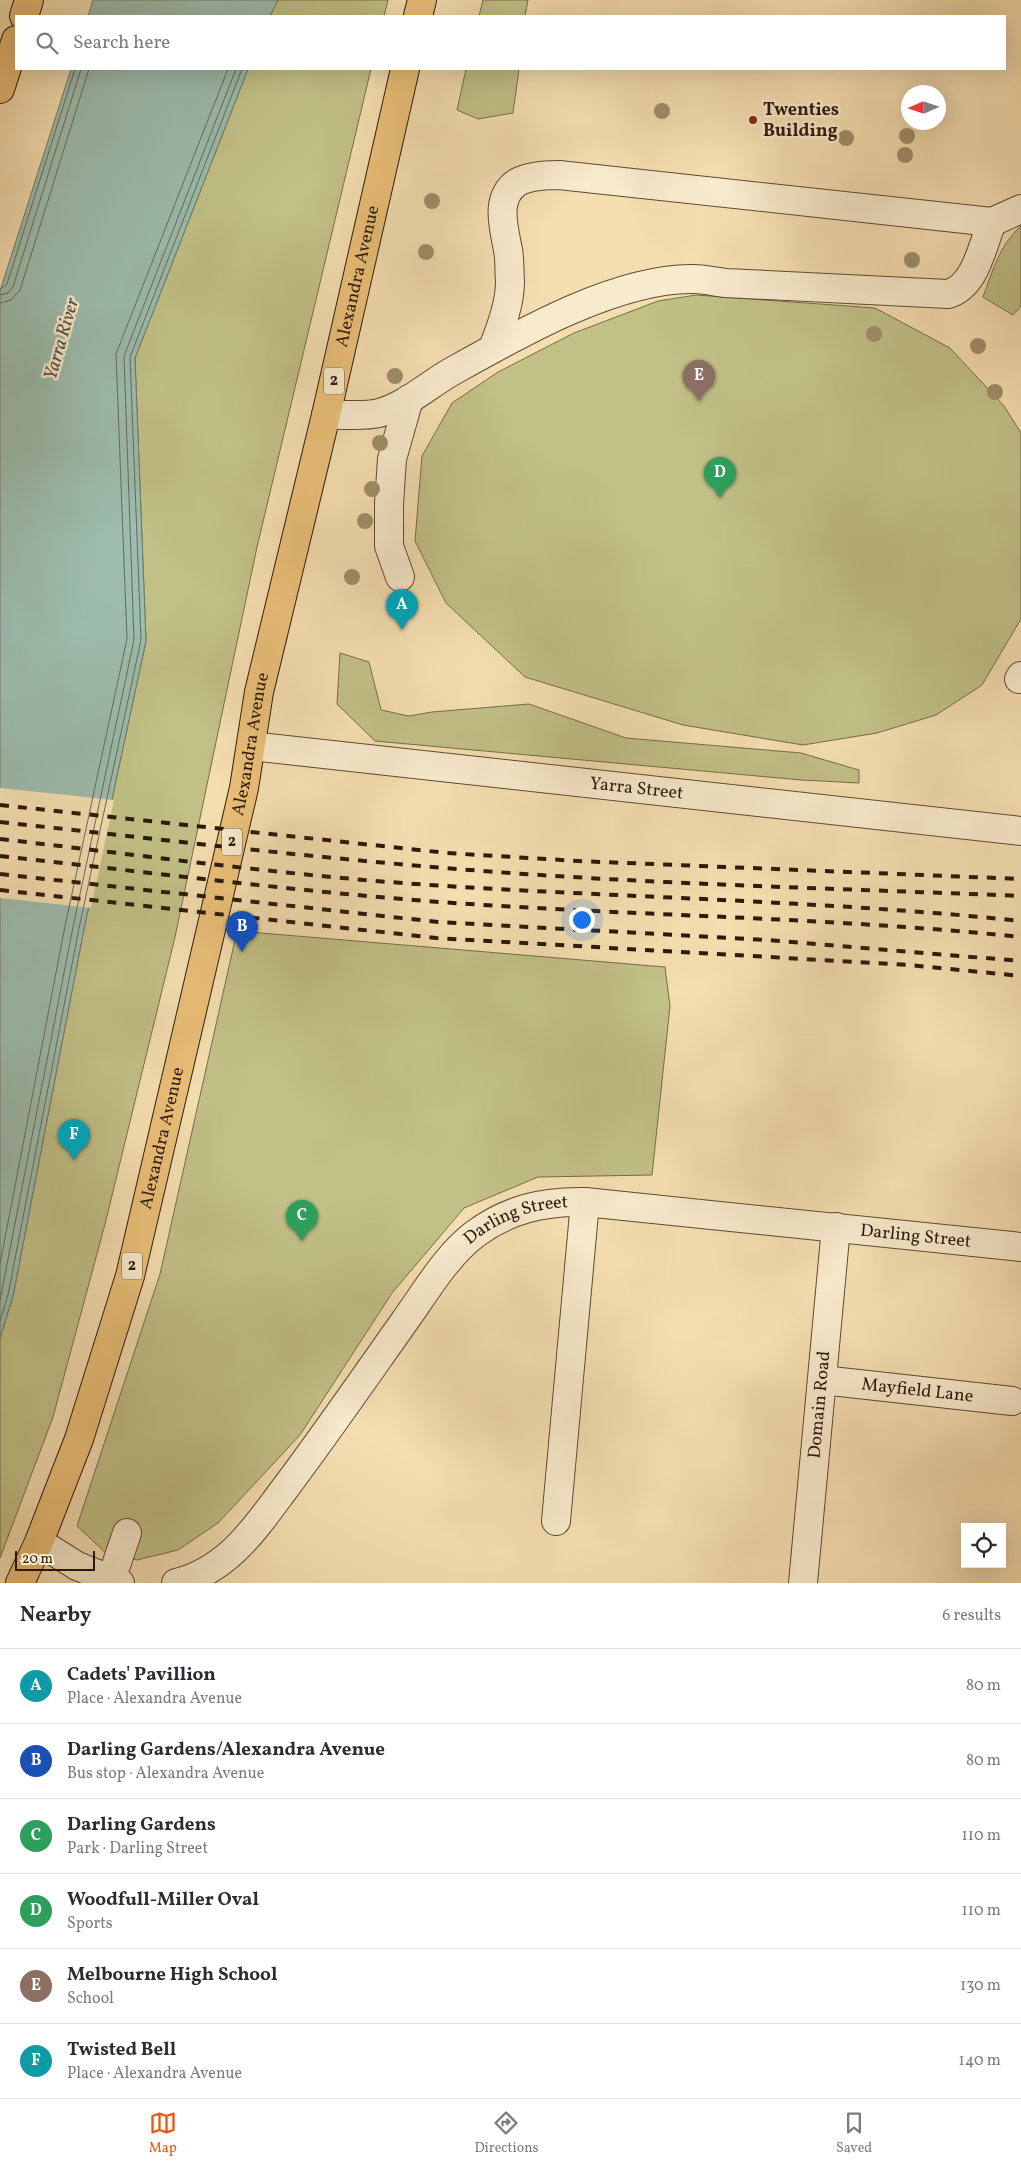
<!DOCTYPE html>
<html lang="en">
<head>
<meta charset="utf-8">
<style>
	:root { --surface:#fff; --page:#f2f2f3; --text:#2b2b33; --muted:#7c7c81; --line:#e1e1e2; --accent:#ea580c }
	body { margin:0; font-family:Vollkorn,serif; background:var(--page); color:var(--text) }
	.controls { position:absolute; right:15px; bottom:15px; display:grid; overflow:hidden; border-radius:0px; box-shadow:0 5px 20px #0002 }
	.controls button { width:45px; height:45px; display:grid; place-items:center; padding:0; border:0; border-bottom:1px solid var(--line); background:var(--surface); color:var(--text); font:25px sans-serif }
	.compass { position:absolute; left:901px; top:85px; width:45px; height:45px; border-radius:50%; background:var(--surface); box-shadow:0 5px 20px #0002; rotate:267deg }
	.scale { position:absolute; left:15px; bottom:12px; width:80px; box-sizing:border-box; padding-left:5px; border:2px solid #2b1a0b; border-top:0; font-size:14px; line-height:18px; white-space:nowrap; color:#2b1a0b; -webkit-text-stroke:4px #f8eacc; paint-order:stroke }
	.you { position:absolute; left:581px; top:919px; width:18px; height:18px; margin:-12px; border:4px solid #fff; border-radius:50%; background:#1a73e8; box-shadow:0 0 0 8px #1a73e833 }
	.badge { display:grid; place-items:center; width:32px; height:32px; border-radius:50%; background:var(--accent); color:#fff; font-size:16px; font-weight:700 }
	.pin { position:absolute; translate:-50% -41px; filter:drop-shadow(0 1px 2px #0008) }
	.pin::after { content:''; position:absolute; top:26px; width:18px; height:15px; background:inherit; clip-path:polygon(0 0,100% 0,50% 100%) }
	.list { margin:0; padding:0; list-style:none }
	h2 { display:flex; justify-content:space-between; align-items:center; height:65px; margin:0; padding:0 20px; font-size:21px }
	h2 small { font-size:16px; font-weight:400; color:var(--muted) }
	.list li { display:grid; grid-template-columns:32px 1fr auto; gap:15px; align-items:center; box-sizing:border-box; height:75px; padding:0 20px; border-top:1px solid var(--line) }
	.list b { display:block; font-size:19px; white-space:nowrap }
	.list p { margin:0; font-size:16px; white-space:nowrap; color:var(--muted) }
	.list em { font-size:16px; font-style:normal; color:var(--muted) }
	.icon { flex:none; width:28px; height:28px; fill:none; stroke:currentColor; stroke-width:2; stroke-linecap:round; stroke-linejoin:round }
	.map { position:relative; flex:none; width:1021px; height:1583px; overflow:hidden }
	.search { position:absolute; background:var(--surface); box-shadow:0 5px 20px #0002; left:15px; right:15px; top:15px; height:55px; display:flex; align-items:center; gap:12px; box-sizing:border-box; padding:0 18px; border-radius:0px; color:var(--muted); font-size:19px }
	.sheet { height:515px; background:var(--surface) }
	nav { display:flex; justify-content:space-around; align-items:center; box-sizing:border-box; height:70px; border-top:1px solid var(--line); background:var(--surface); font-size:14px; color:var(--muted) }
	nav a { display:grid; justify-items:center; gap:2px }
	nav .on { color:var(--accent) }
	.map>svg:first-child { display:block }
</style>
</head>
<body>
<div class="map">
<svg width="1021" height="1583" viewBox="0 0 1021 1583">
	<rect width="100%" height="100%" fill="#f4deb0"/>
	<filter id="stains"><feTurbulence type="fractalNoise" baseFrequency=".004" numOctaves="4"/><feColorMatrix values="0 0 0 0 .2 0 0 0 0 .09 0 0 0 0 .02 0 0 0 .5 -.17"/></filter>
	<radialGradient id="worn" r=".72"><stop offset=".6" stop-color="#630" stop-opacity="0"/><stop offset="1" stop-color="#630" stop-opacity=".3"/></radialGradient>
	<g fill="#c1c087" stroke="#766d49">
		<polygon points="278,0 388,0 384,16 270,16"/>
		<polygon points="483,0 528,0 525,16 479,16"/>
		<polygon points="248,69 371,69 257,547 175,937 105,1224 53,1417 0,1558 0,1338 13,1296 84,929 146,641 135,358"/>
		<polygon points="466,69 519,69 513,113 478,119 457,110"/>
		<path d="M1021 226V306L1013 315 983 297C993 270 999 246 1021 226Z"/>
		<polygon points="696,295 875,308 950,348 1004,406 1021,433 1021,619 982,685 936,715 877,733 803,745 683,725 525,677 446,603 415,541 422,456 452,403 498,372 574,333 658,301"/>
		<polygon points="340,653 369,662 381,710 409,716 432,712 529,704 626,738 801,753 859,770 859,783 801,780 375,741 337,704"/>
		<polygon points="237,931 665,967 670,1006 652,1175 538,1177 464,1208 392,1293 300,1435 218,1523 178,1550 137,1560 108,1555 77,1526 160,1274"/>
	</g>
	<g fill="#9cbcad" stroke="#6f7b6c">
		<polygon points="93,0 278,0 270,16 88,16"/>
		<polygon points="71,69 248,69 135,358 146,641 84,929 13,1296 0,1338 0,291"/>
	</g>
	<polygon fill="#f4deb0" points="0,788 114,800 91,908 0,898"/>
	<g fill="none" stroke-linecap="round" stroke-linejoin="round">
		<g stroke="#646b5c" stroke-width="1">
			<polyline points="0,289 7,284 75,69"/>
			<polyline points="0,295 8,293 13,287 81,69"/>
			<polyline points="0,303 11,300 20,290 89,69"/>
			<polyline points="0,1264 65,926 127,639 116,354 228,69"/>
			<polyline points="0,1300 73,927 134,640 124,356 236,69"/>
			<polyline points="0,1321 8,1295 79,928 141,640 130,357 242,69"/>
		</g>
		<g stroke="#5d4b34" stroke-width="30">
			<g id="minor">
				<path d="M493 348C501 327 510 304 510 281 509 271 510 260 508 250 504 228 494 197 518 182 529 176 547 175 559 175L992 222 1021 209"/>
				<path d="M326 415C343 414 363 417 379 413 406 406 428 385 451 372 517 335 616 278 693 279 704 279 715 282 726 283L948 294C976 286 982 246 992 222"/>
				<polyline points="400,577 389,546 389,504 392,459 409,399"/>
				<polyline points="1019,679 1021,676"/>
				<path id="s1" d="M251 746 1021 831"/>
				<path id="s2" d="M822 1380 1012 1401"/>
				<polyline points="556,1521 585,1202"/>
				<polyline points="39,1542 77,1566 120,1583"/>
				<polyline points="111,1580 127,1533"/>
				<path id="s3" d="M176 1583C225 1571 252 1533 280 1495 323 1438 363 1380 404 1322 425 1293 446 1256 475 1234 509 1209 544 1201 585 1202L1021 1247"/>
				<path id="s4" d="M803 1583 836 1227"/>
			</g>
		</g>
		<g stroke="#2b1a0b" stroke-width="30">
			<g id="major">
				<polyline points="418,16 422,0"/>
				<path id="s5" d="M20 1583 39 1542 79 1439 130 1276 244 788 259 692 326 415 405 69"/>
			</g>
		</g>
		<g stroke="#2b1a0b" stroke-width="30">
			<g id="highway">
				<polyline points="24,16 29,0"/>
				<polyline points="0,89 16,40"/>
			</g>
		</g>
		<use href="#minor" stroke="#f8eacc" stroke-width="28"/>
		<use href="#major" stroke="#eabf78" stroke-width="28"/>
		<use href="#highway" stroke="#eabf78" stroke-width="28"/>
		<g stroke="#2b1a0b" stroke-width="4" stroke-dasharray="9 9" stroke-linecap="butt">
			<polyline points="0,805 447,853 578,861 1021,879"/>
			<path d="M0 822C148 838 297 856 445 868 637 884 829 888 1021 896"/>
			<path d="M0 839C148 856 297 877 446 886 637 898 830 901 1021 921"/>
			<path d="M0 856C147 872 293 891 440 902 634 916 828 917 1021 937"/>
			<polyline points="0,874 438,922 767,940 1021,961"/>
			<polyline points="0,890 436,938 909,965 1021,976"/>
		</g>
	</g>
	<g fill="#9e8e6a">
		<circle cx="662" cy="111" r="8"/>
		<circle cx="907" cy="136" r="8"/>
		<circle cx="846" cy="138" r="8"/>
		<circle cx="905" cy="155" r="8"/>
		<circle cx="432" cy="201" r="8"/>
		<circle cx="426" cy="252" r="8"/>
		<circle cx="912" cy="260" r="8"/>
		<circle cx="874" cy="334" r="8"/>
		<circle cx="978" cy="346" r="8"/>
		<circle cx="395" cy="376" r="8"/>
		<circle cx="995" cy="392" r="8"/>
		<circle cx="380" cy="443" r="8"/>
		<circle cx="372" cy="489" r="8"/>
		<circle cx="365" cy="521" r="8"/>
		<circle cx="352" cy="577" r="8"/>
	</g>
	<circle fill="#8f2418" stroke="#f8eacc" stroke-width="2" cx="753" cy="120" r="5"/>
	<g text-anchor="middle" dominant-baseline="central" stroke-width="5" stroke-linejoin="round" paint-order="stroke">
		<g fill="#f8eacc" stroke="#685845" stroke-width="1">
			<rect x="324" y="367.5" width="20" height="27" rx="4"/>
			<rect x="222" y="828.5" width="20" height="27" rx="4"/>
			<rect x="122" y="1252.5" width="20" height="27" rx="4"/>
		</g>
		<g font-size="16" font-weight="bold" fill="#2b1a0b">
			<text x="334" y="381">2</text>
			<text x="232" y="842">2</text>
			<text x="132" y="1266">2</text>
		</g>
		<g font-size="18" font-weight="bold" fill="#2b1a0b" stroke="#f8eacc" text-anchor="start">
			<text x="763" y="110">Twenties<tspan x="763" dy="21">Building</tspan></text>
		</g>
		<g font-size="18" fill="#2b1a0b" stroke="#f8eacc">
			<text stroke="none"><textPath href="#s5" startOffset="1352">Alexandra Avenue</textPath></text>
			<text stroke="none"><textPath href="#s5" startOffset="872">Alexandra Avenue</textPath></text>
			<text stroke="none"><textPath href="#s1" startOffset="388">Yarra Street</textPath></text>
			<text stroke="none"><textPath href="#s5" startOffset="468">Alexandra Avenue</textPath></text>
			<text stroke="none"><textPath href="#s3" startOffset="510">Darling Street</textPath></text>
			<text stroke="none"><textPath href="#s3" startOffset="915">Darling Street</textPath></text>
			<text stroke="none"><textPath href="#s2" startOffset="96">Mayfield Lane</textPath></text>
			<text stroke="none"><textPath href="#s4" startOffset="179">Domain Road</textPath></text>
		</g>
		<g font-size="19" font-style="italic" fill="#535344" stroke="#f8eacc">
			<text transform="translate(62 339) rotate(-74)">Yarra River</text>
		</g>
	</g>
	<rect width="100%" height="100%" filter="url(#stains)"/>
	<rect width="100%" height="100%" fill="url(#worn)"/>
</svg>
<div class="controls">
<button><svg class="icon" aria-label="locate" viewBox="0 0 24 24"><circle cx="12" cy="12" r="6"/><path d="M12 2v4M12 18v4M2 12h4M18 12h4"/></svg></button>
</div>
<svg class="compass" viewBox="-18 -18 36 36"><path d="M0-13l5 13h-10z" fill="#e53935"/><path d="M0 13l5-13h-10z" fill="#7c7c81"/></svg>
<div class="scale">20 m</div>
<div class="you"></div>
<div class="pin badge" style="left:402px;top:630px;background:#0f9aa8">A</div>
<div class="pin badge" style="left:242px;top:952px;background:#1a4fb4">B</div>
<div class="pin badge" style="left:302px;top:1241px;background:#2e9e5b">C</div>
<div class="pin badge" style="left:720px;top:498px;background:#2e9e5b">D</div>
<div class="pin badge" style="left:699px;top:401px;background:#8d6e63">E</div>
<div class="pin badge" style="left:74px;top:1160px;background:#0f9aa8">F</div>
<div class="search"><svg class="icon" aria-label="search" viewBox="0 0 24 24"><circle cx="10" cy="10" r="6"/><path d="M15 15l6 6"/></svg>Search here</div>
</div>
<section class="sheet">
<h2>Nearby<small>6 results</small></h2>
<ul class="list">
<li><span class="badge" style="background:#0f9aa8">A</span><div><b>Cadets' Pavillion</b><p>Place · Alexandra Avenue</p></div><em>80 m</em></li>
<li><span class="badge" style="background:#1a4fb4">B</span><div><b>Darling Gardens/Alexandra Avenue</b><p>Bus stop · Alexandra Avenue</p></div><em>80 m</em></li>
<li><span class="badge" style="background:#2e9e5b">C</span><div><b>Darling Gardens</b><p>Park · Darling Street</p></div><em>110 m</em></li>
<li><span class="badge" style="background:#2e9e5b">D</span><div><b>Woodfull-Miller Oval</b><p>Sports</p></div><em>110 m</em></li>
<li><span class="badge" style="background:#8d6e63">E</span><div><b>Melbourne High School</b><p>School</p></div><em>130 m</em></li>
<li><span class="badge" style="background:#0f9aa8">F</span><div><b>Twisted Bell</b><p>Place · Alexandra Avenue</p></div><em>140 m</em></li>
</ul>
</section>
<nav>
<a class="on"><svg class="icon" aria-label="map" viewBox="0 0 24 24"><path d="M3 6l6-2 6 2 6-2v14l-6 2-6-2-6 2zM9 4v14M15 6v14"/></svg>Map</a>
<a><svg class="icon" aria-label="directions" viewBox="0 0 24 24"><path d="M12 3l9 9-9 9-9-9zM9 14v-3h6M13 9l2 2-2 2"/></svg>Directions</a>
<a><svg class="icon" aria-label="saved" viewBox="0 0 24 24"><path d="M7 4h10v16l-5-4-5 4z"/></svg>Saved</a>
</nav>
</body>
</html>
